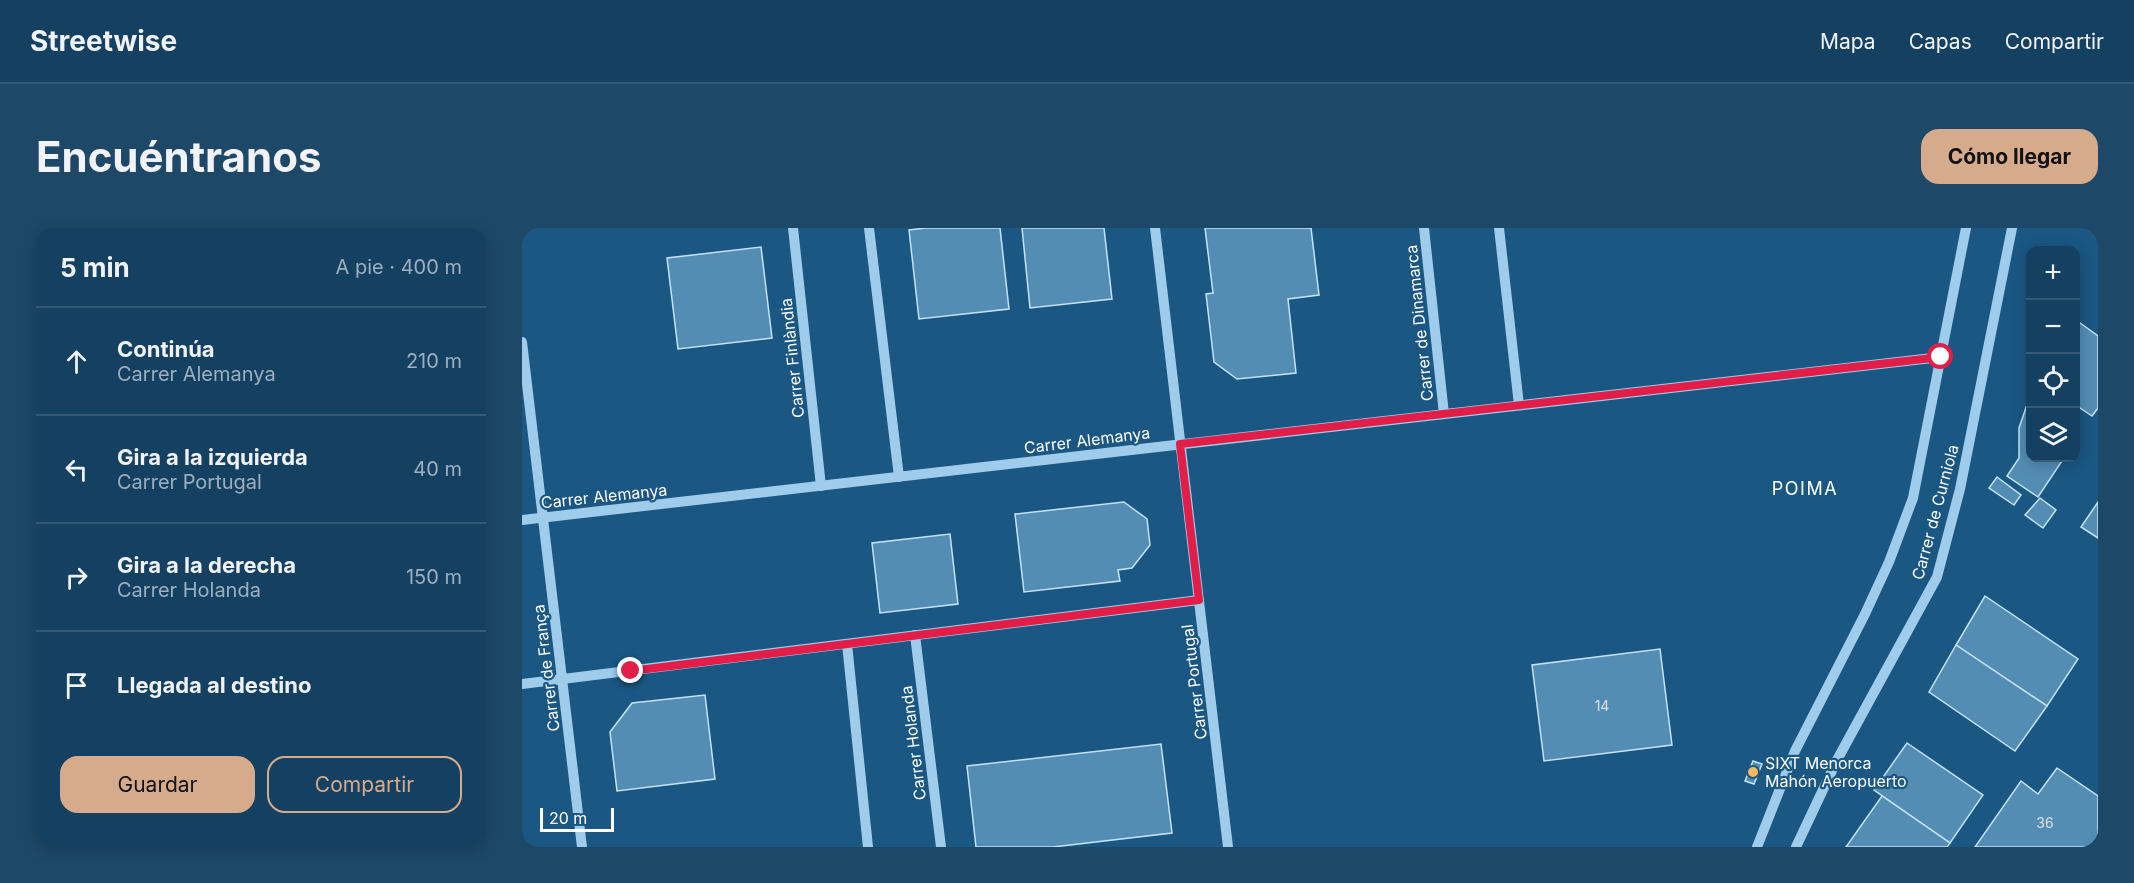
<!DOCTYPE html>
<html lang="es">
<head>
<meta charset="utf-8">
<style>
	:root { --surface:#144162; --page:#1d4868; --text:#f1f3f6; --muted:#9dafbe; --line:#335a77; --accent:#d6ab8b }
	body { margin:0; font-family:Inter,sans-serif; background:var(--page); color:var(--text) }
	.controls { position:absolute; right:18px; top:18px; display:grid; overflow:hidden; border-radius:12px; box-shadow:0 3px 15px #0003 }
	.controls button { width:54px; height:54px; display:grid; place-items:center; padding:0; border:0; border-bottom:2px solid var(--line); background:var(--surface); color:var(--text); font:30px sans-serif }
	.scale { position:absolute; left:18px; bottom:15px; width:74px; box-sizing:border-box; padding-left:6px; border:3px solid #fff; border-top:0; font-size:16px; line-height:21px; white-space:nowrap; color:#fff; -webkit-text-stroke:4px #1a5783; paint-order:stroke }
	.stop { position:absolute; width:18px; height:18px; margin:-14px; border:4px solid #e11d48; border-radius:50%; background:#fff }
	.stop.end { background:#e11d48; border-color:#fff; box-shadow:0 2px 6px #0008 }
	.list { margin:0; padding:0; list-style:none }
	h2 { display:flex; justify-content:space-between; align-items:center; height:78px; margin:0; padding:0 24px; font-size:26px }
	h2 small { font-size:20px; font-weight:400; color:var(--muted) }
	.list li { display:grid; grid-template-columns:39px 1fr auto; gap:18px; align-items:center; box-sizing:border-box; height:108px; padding:0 24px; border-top:2px solid var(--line) }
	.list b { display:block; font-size:22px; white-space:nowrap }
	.list p { margin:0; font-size:20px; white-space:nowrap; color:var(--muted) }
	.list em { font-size:20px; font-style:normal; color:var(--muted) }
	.actions { display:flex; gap:12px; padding:18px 24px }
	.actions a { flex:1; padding:14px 0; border:2px solid var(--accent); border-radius:18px; text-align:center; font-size:21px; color:var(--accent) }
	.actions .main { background:var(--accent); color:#111 }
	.icon { flex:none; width:33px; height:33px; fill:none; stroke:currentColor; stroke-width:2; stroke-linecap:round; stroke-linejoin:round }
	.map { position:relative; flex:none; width:1576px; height:619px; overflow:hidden; border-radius:18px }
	header { display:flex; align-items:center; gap:36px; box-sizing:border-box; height:84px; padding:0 30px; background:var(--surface); border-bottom:2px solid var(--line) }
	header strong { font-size:28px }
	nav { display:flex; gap:33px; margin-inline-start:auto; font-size:21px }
	.intro { display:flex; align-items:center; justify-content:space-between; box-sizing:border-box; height:144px; padding:0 36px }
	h1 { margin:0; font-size:42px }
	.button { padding:15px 27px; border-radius:18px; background:var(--accent); color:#111; font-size:21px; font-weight:700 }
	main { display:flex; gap:36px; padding:0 36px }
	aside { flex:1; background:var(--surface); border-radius:18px; box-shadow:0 3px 15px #0003 }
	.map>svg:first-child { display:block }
</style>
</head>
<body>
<header>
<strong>Streetwise</strong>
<nav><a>Mapa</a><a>Capas</a><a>Compartir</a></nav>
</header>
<div class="intro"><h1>Encuéntranos</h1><a class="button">Cómo llegar</a></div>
<main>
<aside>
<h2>5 min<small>A pie · 400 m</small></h2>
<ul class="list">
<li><svg class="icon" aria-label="ahead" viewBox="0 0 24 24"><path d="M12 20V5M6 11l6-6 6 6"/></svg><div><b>Continúa</b><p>Carrer Alemanya</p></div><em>210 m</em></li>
<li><svg class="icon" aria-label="left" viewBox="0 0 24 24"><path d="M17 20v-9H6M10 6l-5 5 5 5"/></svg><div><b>Gira a la izquierda</b><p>Carrer Portugal</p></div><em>40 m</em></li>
<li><svg class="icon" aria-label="right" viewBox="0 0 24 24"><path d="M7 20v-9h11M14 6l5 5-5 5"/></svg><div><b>Gira a la derecha</b><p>Carrer Holanda</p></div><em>150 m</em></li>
<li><svg class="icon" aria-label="arrive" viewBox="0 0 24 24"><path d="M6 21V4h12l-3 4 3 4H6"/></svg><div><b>Llegada al destino</b></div></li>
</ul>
<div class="actions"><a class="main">Guardar</a><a>Compartir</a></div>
</aside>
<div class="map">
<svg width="1576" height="619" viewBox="0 0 1576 619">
	<rect width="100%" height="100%" fill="#1a5783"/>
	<g fill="#548db4" stroke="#c4e3f8" stroke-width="1.5">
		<polygon points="404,0 478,0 487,81 397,91 387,2"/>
		<polygon points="500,0 582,0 590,71 508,80"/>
		<polygon points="683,0 789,0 797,67 766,71 774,145 715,151 692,134 684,66 691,65"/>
		<polygon points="239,19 250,110 156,121 145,30"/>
		<polygon points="1554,92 1576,108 1576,180 1570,188 1558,180 1554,187"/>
		<polygon points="1508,168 1508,230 1542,230 1516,269 1485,248 1497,230 1497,200"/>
		<polygon points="1475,249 1499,267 1492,277 1467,260"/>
		<polygon points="1518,270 1534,282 1521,300 1503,287"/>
		<polygon points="602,274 625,291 628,317 610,340 596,342 598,353 502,364 493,286"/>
		<polygon points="1576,274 1576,310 1559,299"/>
		<polygon points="428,306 436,376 358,385 350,315"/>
		<polygon points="1463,368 1556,431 1525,478 1434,417"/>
		<polygon points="1434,417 1525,478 1493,523 1407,464"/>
		<polygon points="1138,421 1150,517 1022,533 1010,437"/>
		<polygon points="183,467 193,551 95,563 88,504 110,475"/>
		<polygon points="1385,515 1461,567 1428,615 1352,562"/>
		<polygon points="639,516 650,605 531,619 454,619 445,538"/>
		<polygon points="1231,533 1240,536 1232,556 1223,553"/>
		<polygon points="1535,540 1576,568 1576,619 1453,619 1499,553 1516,566"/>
		<polygon points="1360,568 1428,615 1425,619 1324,619"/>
	</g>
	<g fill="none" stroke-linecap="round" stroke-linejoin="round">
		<g stroke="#a0cceb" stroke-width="10">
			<polyline points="271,0 299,258"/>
			<polyline points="347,0 377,249"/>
			<polyline points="633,0 706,619"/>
			<polyline points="902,0 922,186"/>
			<polyline points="977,0 997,177"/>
			<polyline points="0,114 60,619"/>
			<polyline points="0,292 1419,129"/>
			<polyline points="393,407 419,619"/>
			<polyline points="325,416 346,619"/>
			<polyline points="0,456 677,372"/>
			<polyline points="1235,619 1273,523 1343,386 1367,334 1391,270 1444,0"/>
			<polyline points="1274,619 1315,532 1415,349 1438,261 1490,0"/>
		</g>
	</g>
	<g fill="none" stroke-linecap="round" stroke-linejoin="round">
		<polyline stroke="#e11d48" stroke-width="8" points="109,443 677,372 658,216 1419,129"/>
	</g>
	<circle fill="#fdb75c" stroke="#1a5783" stroke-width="2" cx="1231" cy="544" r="6"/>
	<g text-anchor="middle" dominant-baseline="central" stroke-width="4.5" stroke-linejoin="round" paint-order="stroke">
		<g font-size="14" fill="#d4e2ec">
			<text x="1080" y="477">14</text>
			<text x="1523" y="594">36</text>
		</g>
		<g font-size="16" fill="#fff" stroke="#1a5783">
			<text transform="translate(897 95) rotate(-96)">Carrer de Dinamarca</text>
			<text transform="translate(270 130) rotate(-96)">Carrer Finlàndia</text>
			<text transform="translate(565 212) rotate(-7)">Carrer Alemanya</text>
			<text transform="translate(82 268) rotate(-6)">Carrer Alemanya</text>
			<text transform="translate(1413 284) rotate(-75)">Carrer de Curniola</text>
			<text transform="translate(24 440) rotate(-97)">Carrer de França</text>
			<text transform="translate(672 454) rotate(-97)">Carrer Portugal</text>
			<text transform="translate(391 515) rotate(-97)">Carrer Holanda</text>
		</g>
		<g font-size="16" fill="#fff" stroke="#1a5783" text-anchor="start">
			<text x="1243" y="535">SIXT Menorca<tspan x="1243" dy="18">Mahón Aeropuerto</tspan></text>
		</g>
		<g font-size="18" letter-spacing="1.5" fill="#fff" stroke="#1a5783">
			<text x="1283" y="260">POIMA</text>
		</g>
	</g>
</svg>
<div class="controls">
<button>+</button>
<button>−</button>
<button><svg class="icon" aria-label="locate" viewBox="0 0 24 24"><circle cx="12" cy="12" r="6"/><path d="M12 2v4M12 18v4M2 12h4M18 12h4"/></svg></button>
<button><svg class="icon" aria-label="layers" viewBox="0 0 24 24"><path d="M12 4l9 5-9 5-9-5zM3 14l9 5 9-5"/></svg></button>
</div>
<div class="scale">20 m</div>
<div class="stop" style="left:1419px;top:129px"></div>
<div class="stop end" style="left:109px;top:443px"></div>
</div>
</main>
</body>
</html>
